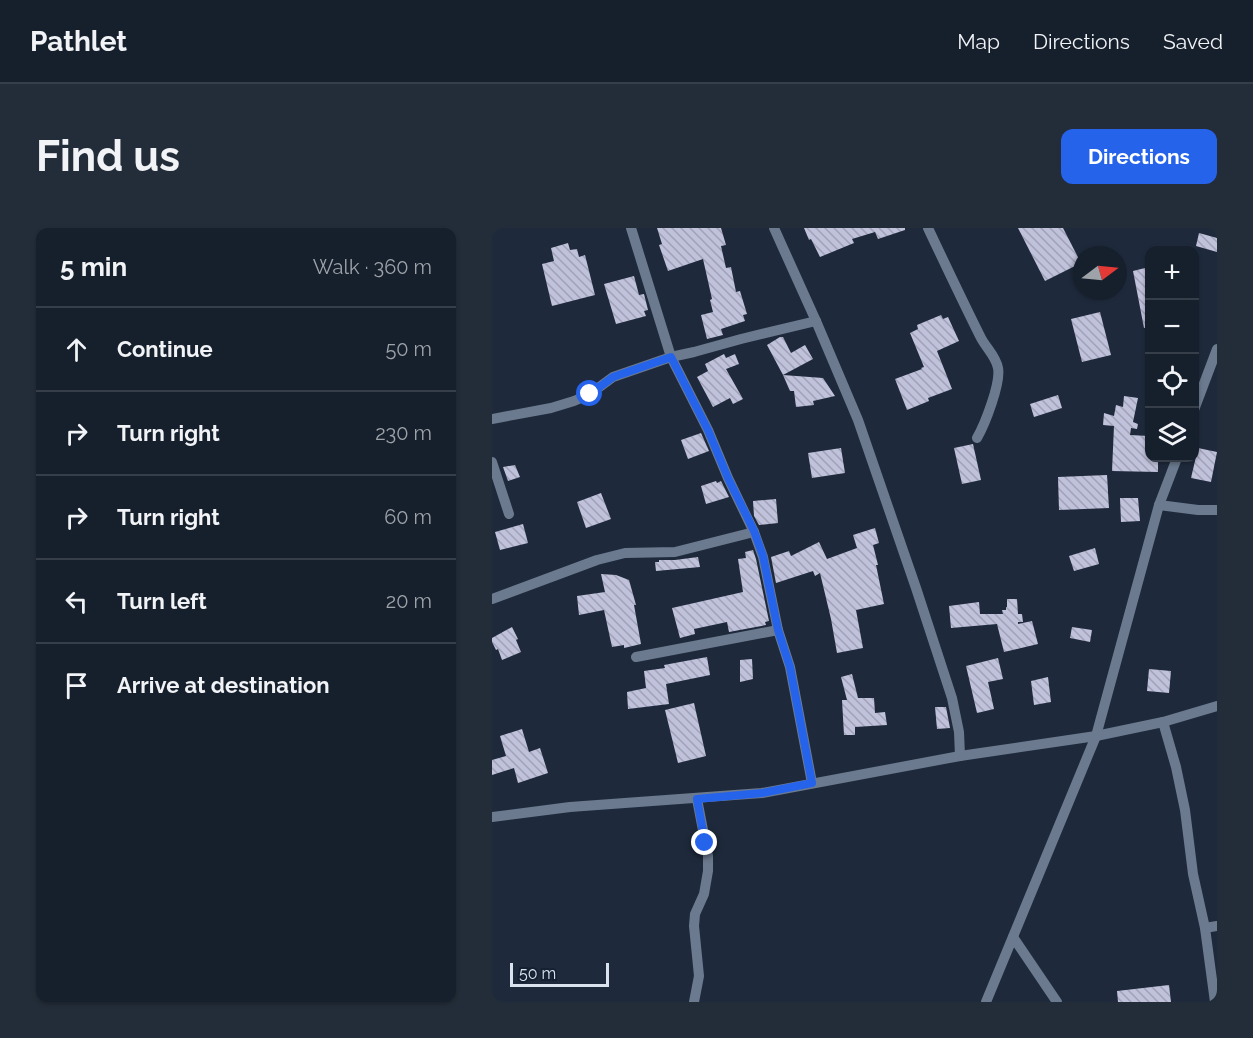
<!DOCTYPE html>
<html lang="en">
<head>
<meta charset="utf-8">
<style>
	:root { --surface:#16202d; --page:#232d39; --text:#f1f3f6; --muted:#9ea3aa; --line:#353e49; --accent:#2563eb }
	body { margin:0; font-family:Raleway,sans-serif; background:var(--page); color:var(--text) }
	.controls { position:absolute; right:18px; top:18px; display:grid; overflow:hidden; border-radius:12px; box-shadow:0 2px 4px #0004 }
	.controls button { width:54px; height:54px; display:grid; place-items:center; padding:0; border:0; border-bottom:2px solid var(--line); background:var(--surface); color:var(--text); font:30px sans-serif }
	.compass { position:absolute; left:581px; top:18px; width:54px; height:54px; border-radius:50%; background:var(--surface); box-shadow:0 2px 4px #0004; rotate:74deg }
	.scale { position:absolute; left:18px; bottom:15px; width:99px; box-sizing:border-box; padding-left:6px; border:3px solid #dae2ee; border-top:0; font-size:16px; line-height:21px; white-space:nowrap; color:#dae2ee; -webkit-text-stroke:4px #152132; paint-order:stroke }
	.stop { position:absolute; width:18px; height:18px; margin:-14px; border:4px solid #2563eb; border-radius:50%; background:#fff }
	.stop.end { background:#2563eb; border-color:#fff; box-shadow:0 2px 6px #0008 }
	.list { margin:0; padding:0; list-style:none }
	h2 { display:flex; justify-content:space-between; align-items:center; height:78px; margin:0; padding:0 24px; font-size:26px }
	h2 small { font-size:20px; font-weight:400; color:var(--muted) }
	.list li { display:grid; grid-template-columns:39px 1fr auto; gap:18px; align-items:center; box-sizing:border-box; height:84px; padding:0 24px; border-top:2px solid var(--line) }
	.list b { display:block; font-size:22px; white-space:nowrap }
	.list em { font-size:20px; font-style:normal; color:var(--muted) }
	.icon { flex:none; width:33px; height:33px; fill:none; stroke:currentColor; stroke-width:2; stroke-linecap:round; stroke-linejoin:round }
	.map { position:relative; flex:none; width:725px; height:774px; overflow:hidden; border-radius:12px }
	header { display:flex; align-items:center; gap:36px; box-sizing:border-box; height:84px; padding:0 30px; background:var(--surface); border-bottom:2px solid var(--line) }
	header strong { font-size:28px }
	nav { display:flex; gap:33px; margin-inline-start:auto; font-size:21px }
	.intro { display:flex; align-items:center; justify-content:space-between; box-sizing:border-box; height:144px; padding:0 36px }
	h1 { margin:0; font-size:42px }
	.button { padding:15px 27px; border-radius:12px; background:var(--accent); color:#fff; font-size:21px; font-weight:700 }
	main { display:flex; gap:36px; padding:0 36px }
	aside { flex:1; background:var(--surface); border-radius:12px; box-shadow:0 2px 4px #0004 }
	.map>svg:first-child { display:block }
</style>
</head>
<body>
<header>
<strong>Pathlet</strong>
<nav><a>Map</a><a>Directions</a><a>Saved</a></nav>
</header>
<div class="intro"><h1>Find us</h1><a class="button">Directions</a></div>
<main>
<aside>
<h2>5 min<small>Walk · 360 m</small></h2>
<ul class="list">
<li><svg class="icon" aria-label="ahead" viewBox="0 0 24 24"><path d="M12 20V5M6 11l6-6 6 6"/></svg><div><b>Continue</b></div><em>50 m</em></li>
<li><svg class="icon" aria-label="right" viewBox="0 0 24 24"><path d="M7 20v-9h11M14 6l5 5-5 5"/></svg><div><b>Turn right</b></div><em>230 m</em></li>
<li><svg class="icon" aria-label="right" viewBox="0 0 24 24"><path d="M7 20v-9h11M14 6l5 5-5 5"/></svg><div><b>Turn right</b></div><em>60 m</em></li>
<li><svg class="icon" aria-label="left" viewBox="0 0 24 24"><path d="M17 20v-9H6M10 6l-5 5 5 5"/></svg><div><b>Turn left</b></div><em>20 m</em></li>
<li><svg class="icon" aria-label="arrive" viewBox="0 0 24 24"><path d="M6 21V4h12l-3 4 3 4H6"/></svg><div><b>Arrive at destination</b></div></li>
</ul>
</aside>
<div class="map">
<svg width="725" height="774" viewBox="0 0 725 774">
	<defs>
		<pattern id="building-back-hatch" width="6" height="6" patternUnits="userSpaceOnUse" patternTransform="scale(1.5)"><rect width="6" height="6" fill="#c0c1db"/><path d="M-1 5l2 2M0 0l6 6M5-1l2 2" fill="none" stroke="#a0a2b6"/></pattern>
	</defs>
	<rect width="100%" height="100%" fill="#1e2a3c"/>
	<g fill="url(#building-back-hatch)">
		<polygon points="165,0 229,0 234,17 229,18 234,40 239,39 244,64 248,63 255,86 251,87 253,93 229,101 231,107 215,111 209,87 221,84 218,72 220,71 211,31 176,43 167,17 170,16"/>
		<polygon points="312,0 413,0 413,2 386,11 383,4 360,11 362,15 328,29 319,11 317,12"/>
		<polygon points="526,0 571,0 589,35 553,53"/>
		<polygon points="707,5 725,10 725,24 704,18"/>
		<polygon points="76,15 78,22 85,21 87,29 93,27 103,67 60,78 50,36 62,33 59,20"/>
		<polygon points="657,39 657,99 652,100 641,43"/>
		<polygon points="142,48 147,67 152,66 156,82 152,83 154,88 124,96 112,56"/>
		<polygon points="608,84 619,127 590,134 579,91"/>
		<polygon points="449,87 451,91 456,89 467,113 445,123 460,161 436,170 437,173 415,182 403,151 430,141 429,140 432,139 418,105 426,101 425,97"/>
		<polygon points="288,109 291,109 299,125 313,117 321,131 291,147 275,117"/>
		<polygon points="232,126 234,130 243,126 247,136 234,141 251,171 241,176 238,170 221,179 205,149 216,143 213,136"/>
		<polygon points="291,147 331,150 343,168 321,173 322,177 304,179 302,163 298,163"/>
		<polygon points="566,167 570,180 542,189 538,176"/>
		<polygon points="632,168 646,170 641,194 646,196 645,201 639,200 638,207 657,208 657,230 666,230 666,244 620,243 622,198 611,197 612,185 622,188 624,177 631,179"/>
		<polygon points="209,205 217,223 196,231 189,212"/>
		<polygon points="481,216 489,252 470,256 462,220"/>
		<polygon points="349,220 353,245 320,250 316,225"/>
		<polygon points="706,220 725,224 719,254 699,250"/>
		<polygon points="23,237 28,249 16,253 11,239"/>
		<polygon points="615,247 617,280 567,282 566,249"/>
		<polygon points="224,253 225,255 229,253 237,269 214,276 209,258"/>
		<polygon points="109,265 119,291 94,300 85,274"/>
		<polygon points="628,270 646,270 648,293 629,294"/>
		<polygon points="284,271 286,295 267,297 262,288 261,273"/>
		<polygon points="31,296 36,315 8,322 3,304"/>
		<polygon points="383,300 387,315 381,317 386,337 384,337 392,376 364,382 371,420 345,425 339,391 328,345 323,348 321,343 284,355 279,329 297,323 299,328 327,314 335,331 365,320 361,307"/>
		<polygon points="603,320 607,336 582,343 577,328"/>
		<polygon points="261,322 264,331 277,393 273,394 274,397 237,404 235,394 202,401 203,406 188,410 180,380 251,364 246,331 254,330 253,324"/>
		<polygon points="206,329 208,339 164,343 163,334 167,334 167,332 183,332"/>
		<polygon points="109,346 124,347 137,352 144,377 142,377 149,416 132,420 132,417 120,419 112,382 87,387 85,368 113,364"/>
		<polygon points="515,371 525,371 526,386 530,386 531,394 526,394 526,396 540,393 546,416 512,424 505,396 459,400 457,378 487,374 488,386 511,386 510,382 514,382 514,379 515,379"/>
		<polygon points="20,399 26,411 24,412 29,424 10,432 6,421 4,422 0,414 0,410"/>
		<polygon points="580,399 600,402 598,414 578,410"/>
		<polygon points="215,429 218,447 174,456 177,476 136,481 135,464 154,460 152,443 173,440 172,437"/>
		<polygon points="506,430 511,451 496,454 502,481 485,485 474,438"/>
		<polygon points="260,431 261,451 248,454 248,432"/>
		<polygon points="657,441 679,443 677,465 655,463"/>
		<polygon points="360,446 366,470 382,470 383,485 393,484 395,497 363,499 363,507 352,507 350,472 355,472 349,449"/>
		<polygon points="556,449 559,474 542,477 539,453"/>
		<polygon points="202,475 214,528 186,535 173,482"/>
		<polygon points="443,479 454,479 458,500 445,501"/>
		<polygon points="30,501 37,524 48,520 56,545 26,555 22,540 0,547 0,532 14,528 8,508"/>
		<polygon points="677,757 679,774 626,774 625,763"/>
	</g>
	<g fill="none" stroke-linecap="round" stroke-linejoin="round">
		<g stroke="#6c7a8f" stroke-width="10">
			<polyline points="139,0 179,129 216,202 236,250 262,304 271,329 286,402 298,439 320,555"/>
			<polyline points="282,0 324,93 366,192 424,360 460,470 467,504 468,528"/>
			<path d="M436 0C453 36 470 72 488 108 493 119 504 128 506 140 509 155 493 196 485 210"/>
			<polyline points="702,182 725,121"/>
			<polyline points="0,191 59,180 82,173 98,166 121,149 179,129 202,124 249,111 324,93"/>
			<polyline points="0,234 17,286"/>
			<polyline points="667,277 706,282 725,282"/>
			<polyline points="0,371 105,332 133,325 183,324 262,304"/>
			<polyline points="144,429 286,402"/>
			<polyline points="671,494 684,539 693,582 701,646 713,700 723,774"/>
			<polyline points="0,589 78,579 270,565 468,528 604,508 671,494 725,478"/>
			<polyline points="713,700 725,698"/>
			<polyline points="521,709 565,774"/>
			<polyline points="202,774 207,748 202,698 203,686 212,666 216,643 216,628 205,571"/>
			<polyline points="494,774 604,508 667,277 685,230"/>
		</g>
	</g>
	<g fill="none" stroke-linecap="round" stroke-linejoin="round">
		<polyline stroke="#2563eb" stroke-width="8" points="98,166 121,149 179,129 216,202 236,250 262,303 271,328 286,402 298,439 320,555 270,565 205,571 213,615"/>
	</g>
</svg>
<div class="controls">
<button>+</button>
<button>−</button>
<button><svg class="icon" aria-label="locate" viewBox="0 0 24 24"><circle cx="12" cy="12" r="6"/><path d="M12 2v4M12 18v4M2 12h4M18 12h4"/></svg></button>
<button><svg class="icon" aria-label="layers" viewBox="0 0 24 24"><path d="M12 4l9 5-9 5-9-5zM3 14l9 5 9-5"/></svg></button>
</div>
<svg class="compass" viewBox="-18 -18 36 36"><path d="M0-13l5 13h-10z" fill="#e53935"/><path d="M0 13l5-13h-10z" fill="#9ea3aa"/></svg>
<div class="scale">50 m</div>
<div class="stop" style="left:98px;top:166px"></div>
<div class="stop end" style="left:213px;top:615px"></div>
</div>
</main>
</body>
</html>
